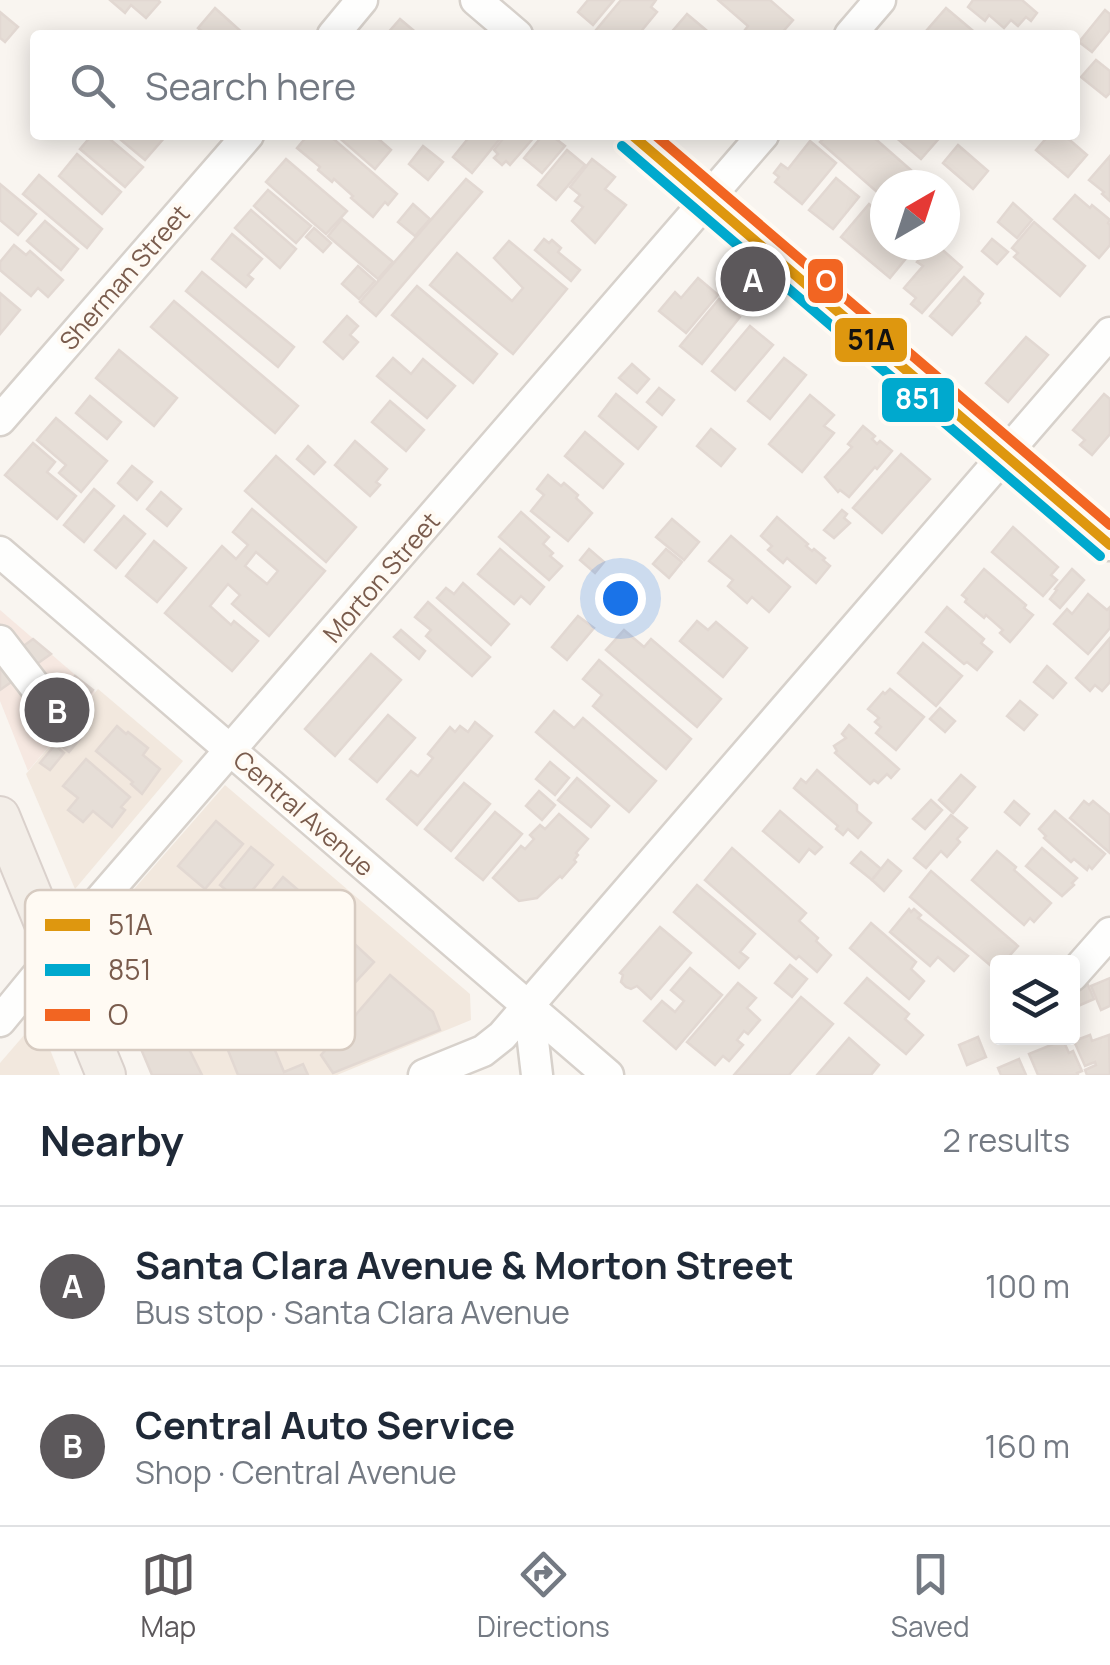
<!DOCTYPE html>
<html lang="en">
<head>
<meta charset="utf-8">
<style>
	:root { --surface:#fff; --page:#f6f6f7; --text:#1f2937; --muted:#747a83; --line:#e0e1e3; --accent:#5c585b }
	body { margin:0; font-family:Manrope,sans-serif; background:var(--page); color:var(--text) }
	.controls { position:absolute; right:30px; bottom:30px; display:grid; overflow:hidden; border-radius:10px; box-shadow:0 5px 25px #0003 }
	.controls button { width:90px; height:90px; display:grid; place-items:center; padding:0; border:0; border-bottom:2px solid var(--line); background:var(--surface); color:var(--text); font:50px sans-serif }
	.compass { position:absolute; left:870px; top:170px; width:90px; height:90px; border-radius:50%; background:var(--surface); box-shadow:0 5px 25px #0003; rotate:39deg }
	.you { position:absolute; left:620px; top:598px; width:35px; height:35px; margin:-25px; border:8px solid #fff; border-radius:50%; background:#1a73e8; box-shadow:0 0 0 15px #1a73e833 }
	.badge { display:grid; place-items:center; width:65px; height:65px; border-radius:50%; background:var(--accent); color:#fff; font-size:32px; font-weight:700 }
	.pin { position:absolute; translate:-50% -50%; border:5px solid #fff; box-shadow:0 2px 10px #0006 }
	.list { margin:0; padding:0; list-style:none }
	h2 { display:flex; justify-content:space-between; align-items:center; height:130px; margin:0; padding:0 40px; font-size:42px }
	h2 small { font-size:32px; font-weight:400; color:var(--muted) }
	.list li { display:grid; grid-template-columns:65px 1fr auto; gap:30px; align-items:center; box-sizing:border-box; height:160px; padding:0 40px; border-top:2px solid var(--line) }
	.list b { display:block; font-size:38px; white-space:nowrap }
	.list p { margin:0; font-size:32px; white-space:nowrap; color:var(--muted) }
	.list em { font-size:32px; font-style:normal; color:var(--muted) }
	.icon { flex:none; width:55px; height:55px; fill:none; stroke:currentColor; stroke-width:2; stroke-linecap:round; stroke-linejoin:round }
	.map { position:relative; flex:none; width:1110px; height:1075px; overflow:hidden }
	.search { position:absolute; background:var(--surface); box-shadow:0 5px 25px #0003; left:30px; right:30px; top:30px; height:110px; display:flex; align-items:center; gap:25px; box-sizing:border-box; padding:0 35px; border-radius:10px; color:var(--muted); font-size:38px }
	.sheet { height:450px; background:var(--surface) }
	nav { display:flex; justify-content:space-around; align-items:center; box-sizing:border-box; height:140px; border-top:2px solid var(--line); background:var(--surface); font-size:28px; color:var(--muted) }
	nav a { display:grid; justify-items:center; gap:5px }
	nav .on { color:var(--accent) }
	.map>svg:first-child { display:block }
</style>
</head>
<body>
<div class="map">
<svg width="1110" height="1075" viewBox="0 0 1110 1075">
	<rect width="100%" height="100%" fill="#f9f5f0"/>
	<g fill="#f2e8de">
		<polygon points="98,689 183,761 75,889 26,774"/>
		<polygon points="225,785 470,994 471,1020 337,1075 201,1075 160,988 123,1006 86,944"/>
		<polygon points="38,1019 60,1075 0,1075 0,1063"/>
	</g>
	<polygon fill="#f6e8e1" points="0,610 95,692 28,771 0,701"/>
	<g fill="#e6ded7" stroke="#e2d8d2" stroke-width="2.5" fill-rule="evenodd">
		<polygon points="110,0 158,0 160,2 146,18 131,5 125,13"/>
		<polygon points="588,0 614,0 593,25 578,12"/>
		<polygon points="621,0 656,0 651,7 657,12 638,35 603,35 596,30"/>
		<polygon points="718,0 770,0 793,20 780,35 750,35 745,30 748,26"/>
		<polygon points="1022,0 1037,13 1031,21 1026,17 1018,26 1011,20 1004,28 989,15 985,21 968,7 973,0"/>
		<polygon points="215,8 245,35 206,35 198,28"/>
		<polygon points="946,8 978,35 931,35 926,31"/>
		<polygon points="1105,10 1110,14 1110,30 1092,52 1079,42"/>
		<polygon points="0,12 18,27 5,42 0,38"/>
		<polygon points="687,14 712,35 669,35"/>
		<polygon points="400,19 419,35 386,35"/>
		<polygon points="1096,60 1110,71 1110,93 1106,97 1081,77"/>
		<polygon points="92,135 105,135 143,167 125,187 80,149"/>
		<polygon points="115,135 162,135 165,137 145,160"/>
		<polygon points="308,135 329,135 397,194 388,205 385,202 373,217 351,198 353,196 334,179 332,182 318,170 320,167 297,148"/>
		<polygon points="336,135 374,135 391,150 375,169"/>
		<polygon points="471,135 503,135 472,173 453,157"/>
		<polygon points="506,135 536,135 510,165 506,161 502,165 494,158 498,154 494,150"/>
		<polygon points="543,135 551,135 565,146 542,173 524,158"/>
		<polygon points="827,135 871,135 911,170 897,185 885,185 885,199 820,142"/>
		<polygon points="893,135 942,135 921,159"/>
		<polygon points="1049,135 1064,135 1087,155 1068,177 1036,150"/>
		<polygon points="810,141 836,163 802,204 775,182 779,177 774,173 781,164 788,169"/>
		<polygon points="958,145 988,171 973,189 943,163"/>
		<polygon points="423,146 443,162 428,180 409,164"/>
		<polygon points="567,150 585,165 556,200 538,185"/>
		<polygon points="77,154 121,192 102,214 59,176"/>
		<polygon points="1110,156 1110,201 1102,194 1104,192 1089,180"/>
		<polygon points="286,159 347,211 326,234 266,182"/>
		<polygon points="592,159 615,177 605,189 626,205 595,243 572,221 583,207 575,201 580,195 570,187"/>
		<polygon points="39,175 102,229 87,248 23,194"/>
		<polygon points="836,178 859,197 833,229 809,210"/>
		<polygon points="466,179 482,192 376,316 360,302"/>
		<polygon points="0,184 36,214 18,235 0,220"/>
		<polygon points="268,190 311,226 296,243 254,206"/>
		<polygon points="1075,195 1090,208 1092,205 1110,220 1108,223 1110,225 1110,245 1099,258 1054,219"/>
		<polygon points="1013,203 1032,220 1017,238 998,222"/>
		<polygon points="413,204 430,219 415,236 398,222"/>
		<polygon points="869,204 885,218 885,245 917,245 890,278 841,237"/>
		<polygon points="251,210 296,249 280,268 235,228"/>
		<polygon points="342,219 393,262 378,279 328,236"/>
		<polygon points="45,221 78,249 61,270 27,241"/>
		<polygon points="1034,222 1085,266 1060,296 1014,257 1018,253 1012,248"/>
		<polygon points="314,228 331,243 323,252 306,237"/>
		<polygon points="232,234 262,259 248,275 253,279 246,287 212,259"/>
		<polygon points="544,239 549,243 552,240 561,248 558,252 580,270 571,281 535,250"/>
		<polygon points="992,239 1008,252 997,264 982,251"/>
		<polygon points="509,241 567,289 513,354 430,285 457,253 512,301 523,288 494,258"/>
		<polygon points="14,245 26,255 30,251 63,280 48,297 38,288 31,296 0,270 0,262"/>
		<polygon points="931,245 937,245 962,267 922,313 911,304 916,298 904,288 923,266 917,262"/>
		<polygon points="358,266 375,281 359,299 342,284"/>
		<polygon points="202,272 294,347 278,367 186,291"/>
		<polygon points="964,277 983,294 978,301 980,303 952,335 930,316"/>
		<polygon points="698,278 718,295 686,333 659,311 675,292 681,298"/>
		<polygon points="417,286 497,354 473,383 392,315"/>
		<polygon points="0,293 20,310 0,334"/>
		<polygon points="719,299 740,317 702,364 680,346"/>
		<polygon points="174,301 298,406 275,433 151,327"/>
		<polygon points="347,316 358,326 350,335 358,342 343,359 324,342"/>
		<polygon points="750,326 773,345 735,390 712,371"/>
		<polygon points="1026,337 1048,355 1008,402 986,383"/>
		<polygon points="119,350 177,398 154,426 96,378"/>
		<polygon points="393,358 411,374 423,359 455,386 427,418 377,376"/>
		<polygon points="784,358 806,375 770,419 748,401"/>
		<polygon points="632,364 649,379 637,393 619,378"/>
		<polygon points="659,388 674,400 662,415 647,402"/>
		<polygon points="616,394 656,427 638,449 599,416"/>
		<polygon points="1104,394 1110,399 1110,434 1092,455 1080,445 1085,440 1073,430"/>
		<polygon points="810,395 834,415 824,426 834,433 802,472 769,444"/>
		<polygon points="90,396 121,422 107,439 76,413"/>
		<polygon points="390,401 424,430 406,451 372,422"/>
		<polygon points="56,418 107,461 81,492 59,473 66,465 37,440"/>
		<polygon points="863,426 875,436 872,439 877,444 880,441 892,451 877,469 875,467 849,497 840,490 838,492 825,477 852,447 848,444"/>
		<polygon points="711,429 735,449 721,466 697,446"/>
		<polygon points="585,432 623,464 603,488 565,456"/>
		<polygon points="355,441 387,469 376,482 380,485 370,496 335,465"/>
		<polygon points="33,443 55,462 47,472 76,496 57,519 5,475"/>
		<polygon points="308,446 325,462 314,474 297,459"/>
		<polygon points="901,454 930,479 882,533 853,508"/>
		<polygon points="276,456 356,527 326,562 245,491"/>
		<polygon points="132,466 152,482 137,500 118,483"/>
		<polygon points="548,475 561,486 564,483 578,495 576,498 592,513 568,541 531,511 544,495 537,489"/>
		<polygon points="94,489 114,506 84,542 64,525"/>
		<polygon points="161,492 181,509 167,526 147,509"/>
		<path d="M252 509 325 571 269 636 232 604 240 595 228 584 210 606 231 625 234 621 258 641 232 671 165 613 222 546 236 559 248 545 233 532ZM256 552 278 571 267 584 245 566Z"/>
		<polygon points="842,510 847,514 844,518 850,523 834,538 824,530"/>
		<polygon points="521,512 549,537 543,544 553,553 550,556 562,566 549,580 499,537"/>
		<polygon points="124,516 145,534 116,568 95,550"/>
		<polygon points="777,517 808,544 806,546 812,551 814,549 825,558 823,560 830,566 816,583 787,558 783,563 768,550 772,546 761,536"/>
		<polygon points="672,519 699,542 684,560 656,537"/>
		<polygon points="1013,527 1058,567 1051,575 1057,580 1043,596 992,552"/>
		<polygon points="731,536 790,587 769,612 752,597 747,603 728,586 733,580 709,561"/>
		<polygon points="154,541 186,568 157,602 126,576"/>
		<polygon points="500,549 544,587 530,604 521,596 514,604 478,574"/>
		<polygon points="589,549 604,562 595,573 580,560"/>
		<polygon points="666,549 682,562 669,578 653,564"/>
		<polygon points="984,569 1026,605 1024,608 1033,615 1010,642 1000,633 1003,630 986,615 984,618 965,602 967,599 962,595"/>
		<polygon points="1072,569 1084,580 1060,608 1050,599 1057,590 1055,589"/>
		<polygon points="463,583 509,624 491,645 437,598 446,588 454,594"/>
		<polygon points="1088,594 1107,610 1110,607 1110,628 1088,654 1054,624 1067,609 1072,614"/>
		<polygon points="428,602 490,657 472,676 426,636 431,630 415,617"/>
		<polygon points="947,607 984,639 981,643 992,652 977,670 967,662 964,664 926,632"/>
		<polygon points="578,616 594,628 567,660 552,647"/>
		<polygon points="697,621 708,630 716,622 747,648 723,677 680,641"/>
		<polygon points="401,630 425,651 419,659 394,637"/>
		<polygon points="624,630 644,647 651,639 721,699 697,727 606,650"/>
		<polygon points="1110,638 1110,682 1102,691 1095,685 1090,691 1076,678"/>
		<polygon points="33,639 51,654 0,690 0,663"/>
		<polygon points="923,643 962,676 936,706 898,673"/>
		<polygon points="371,654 401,680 335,756 305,729"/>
		<polygon points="599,660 691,739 666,769 593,706 602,695 583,679"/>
		<polygon points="1047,666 1066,683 1053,698 1034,682"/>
		<polygon points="75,676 93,690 49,744 25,724 55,688 61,693"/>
		<polygon points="890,689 924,717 896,750 876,733 881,727 875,722 879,718 868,709 883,692 885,694"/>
		<polygon points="1020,701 1037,715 1024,730 1007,716"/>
		<polygon points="940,708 955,721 945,732 930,719"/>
		<polygon points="81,710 92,719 79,735 68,726"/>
		<polygon points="554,711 574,728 583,718 656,781 629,812 536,732"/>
		<polygon points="388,715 415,738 377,782 350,759"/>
		<polygon points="475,722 492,736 417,825 387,799 411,771 418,776 433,758 428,754 450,727 455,732 460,726 468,732"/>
		<polygon points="849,725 899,769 891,778 887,774 878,783 874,780 870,784 835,753 837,751 834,746 846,738 842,734"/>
		<polygon points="117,726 126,734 128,732 148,748 143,755 160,769 142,794 131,784 133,782 96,751"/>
		<polygon points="67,728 80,739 69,752 56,741"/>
		<polygon points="55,745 64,753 50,770 40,763"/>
		<polygon points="86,759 130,797 121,807 125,810 112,827 93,811 83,822 68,810 78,798 63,786"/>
		<polygon points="550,762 569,778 555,795 536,779"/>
		<polygon points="817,770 857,805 857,811 871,823 858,838 848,829 843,835 836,829 838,826 794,788 801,779 806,783"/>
		<polygon points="961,775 975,787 953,813 939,800"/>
		<polygon points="577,778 609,806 591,827 558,800"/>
		<polygon points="464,783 490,804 451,851 425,829"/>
		<polygon points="539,791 555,805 542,820 526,806"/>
		<polygon points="931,800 942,810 925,829 913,819"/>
		<polygon points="1014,801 1029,814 1020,825 1005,812"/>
		<polygon points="1084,801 1089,805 1093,801 1110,815 1110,853 1070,818"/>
		<polygon points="780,811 822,847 815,854 809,849 799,862 763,831"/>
		<polygon points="1055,811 1105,854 1092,869 1089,866 1087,870 1074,859 1071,862 1044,838 1046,836 1039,829"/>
		<polygon points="495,812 522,834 483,880 456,858"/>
		<polygon points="559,814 588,839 576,853 578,855 574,860 576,862 562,878 560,876 537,898 519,901 493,878 521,846 525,849 534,839 530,835 540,825 545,829"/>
		<polygon points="951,815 967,828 957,839 960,842 947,857 941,851 926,868 914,858"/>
		<polygon points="216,821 243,844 205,889 178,866"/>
		<polygon points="251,847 273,865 242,903 220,885"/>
		<polygon points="732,848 806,913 799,921 818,938 816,941 831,955 817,972 799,956 796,959 705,880"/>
		<polygon points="1042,848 1077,878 1072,883 1074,885 1062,896 1026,866"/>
		<polygon points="997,851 1016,867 1014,870 1051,903 1034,922 1030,918 1024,925 972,880"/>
		<polygon points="861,852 881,869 872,880 851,863"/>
		<polygon points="888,860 901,871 884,891 872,880"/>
		<polygon points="931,871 1018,946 1004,962 998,962 997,971 910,897"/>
		<polygon points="283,877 305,896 271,936 249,918"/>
		<polygon points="697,885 755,934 740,952 748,958 739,968 674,912"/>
		<polygon points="909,909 911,912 914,909 921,915 918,918 968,956 954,971 938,957 930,966 890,932"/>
		<polygon points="871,923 916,962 911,969 924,981 909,999 850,948"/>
		<polygon points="660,927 691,953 651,999 637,986 631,989 626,987 621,982 623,975 620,973"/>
		<polygon points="347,937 374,962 325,1015 298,989"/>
		<polygon points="790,965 807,979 792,997 775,983"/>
		<polygon points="690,968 722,995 676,1049 644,1021 662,1001 675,1012 684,1001 671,990"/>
		<polygon points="390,975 433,1012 440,1030 333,1073 321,1055"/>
		<polygon points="867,978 909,1014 905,1019 923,1035 906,1054 845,1003"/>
		<polygon points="1110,978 1110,1006 1101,1010 1091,986"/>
		<polygon points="738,983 756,998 747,1008 760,1020 748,1034 744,1031 737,1040 743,1045 729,1061 723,1056 715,1065 687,1042"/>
		<polygon points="1088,985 1094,999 1078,1006 1072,992"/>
		<polygon points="145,997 148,1006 164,999 202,1075 152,1075 123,1006"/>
		<polygon points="253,997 284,1072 303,1064 308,1075 238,1075 213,1013"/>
		<polygon points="801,997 833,1024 789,1075 734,1075"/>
		<polygon points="1090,1035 1092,1041 1109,1035 1110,1075 1087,1075 1085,1070 1096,1065 1095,1062 1085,1066 1074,1041"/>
		<polygon points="978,1037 986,1057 967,1065 959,1045"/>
		<polygon points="849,1038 879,1065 871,1075 817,1075"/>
		<polygon points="1063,1040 1069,1053 1073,1051 1082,1071 1077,1073 1078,1075 1038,1075 1029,1054"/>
		<polygon points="1019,1059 1026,1075 1001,1075 998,1068"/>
	</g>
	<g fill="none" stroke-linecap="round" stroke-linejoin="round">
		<g stroke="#d7d1cb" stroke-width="35">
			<g id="minor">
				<polyline points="476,0 517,35"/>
				<polyline points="333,35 362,0"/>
				<polyline points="850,35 880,0"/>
				<polyline points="632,135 1110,545"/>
				<polyline points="0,420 248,135"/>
				<polyline points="0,552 608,1075"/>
				<polyline points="0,641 37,689"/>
				<polyline points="1072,976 1110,933"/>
				<polyline points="529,1007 537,1075"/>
				<polyline points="0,1021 87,915 763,135"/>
				<polyline points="424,1075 483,1051 502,1036 1110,333"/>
			</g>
		</g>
		<g stroke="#dad1cc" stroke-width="42">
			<polyline id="major" points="0,816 106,1075"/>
		</g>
		<use href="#minor" stroke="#fefefd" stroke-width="30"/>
		<use href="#major" stroke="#f3eee8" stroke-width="38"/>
		<g stroke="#fffaf3" stroke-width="18">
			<polyline id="bus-1" points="632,135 1110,545"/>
		</g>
		<g stroke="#fffaf3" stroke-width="18">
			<polyline id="bus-2" points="622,146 1100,556"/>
		</g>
		<g stroke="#fffaf3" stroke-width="18">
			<polyline id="bus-3" points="655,135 1110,525"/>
		</g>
		<use href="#bus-1" stroke="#de970f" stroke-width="10"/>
		<use href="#bus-2" stroke="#00a9ce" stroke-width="10"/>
		<use href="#bus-3" stroke="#f26522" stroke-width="10"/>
	</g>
	<g text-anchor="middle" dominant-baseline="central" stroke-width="8" stroke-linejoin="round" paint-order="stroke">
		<g font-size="25" fill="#7a5c4d" stroke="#fffaf3">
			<text transform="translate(124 277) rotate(-49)">Sherman Street</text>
			<text transform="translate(381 577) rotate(-49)">Morton Street</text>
			<text transform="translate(304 813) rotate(41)">Central Avenue</text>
		</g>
	</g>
	<rect x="25" y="890" width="330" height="160" rx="15" fill="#fffaf3" stroke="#d7cbc1" stroke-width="2.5"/>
	<rect x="45" y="919" width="45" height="12" fill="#de970f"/>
	<rect x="45" y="964" width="45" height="12" fill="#00a9ce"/>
	<rect x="45" y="1009" width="45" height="12" fill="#f26522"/>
	<g font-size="28" fill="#7a5c4d">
		<text x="108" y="935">51A</text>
		<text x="108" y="980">851</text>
		<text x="108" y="1025">O</text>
	</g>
	<g stroke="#fffaf3" stroke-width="4">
		<rect x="806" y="257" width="39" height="48" rx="10" fill="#f26522"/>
		<rect x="833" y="316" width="76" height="48" rx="10" fill="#de970f"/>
		<rect x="880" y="376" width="76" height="48" rx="10" fill="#00a9ce"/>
	</g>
	<g font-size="28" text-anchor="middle" font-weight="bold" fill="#fff">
		<text x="826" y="291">O</text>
		<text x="918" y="409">851</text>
	</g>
	<g font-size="28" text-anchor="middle" font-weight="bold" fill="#111">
		<text x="871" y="350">51A</text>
	</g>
</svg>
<div class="controls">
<button><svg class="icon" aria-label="layers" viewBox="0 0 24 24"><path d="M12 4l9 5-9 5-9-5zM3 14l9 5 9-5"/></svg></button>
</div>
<svg class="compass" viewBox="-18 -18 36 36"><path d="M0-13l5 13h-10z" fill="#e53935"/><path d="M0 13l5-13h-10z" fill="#747a83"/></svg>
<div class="you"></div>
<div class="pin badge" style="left:753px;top:279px">A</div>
<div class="pin badge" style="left:57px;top:710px">B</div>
<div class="search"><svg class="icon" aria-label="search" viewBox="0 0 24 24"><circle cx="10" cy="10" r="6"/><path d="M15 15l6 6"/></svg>Search here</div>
</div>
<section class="sheet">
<h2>Nearby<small>2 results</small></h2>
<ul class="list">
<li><span class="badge">A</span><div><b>Santa Clara Avenue &amp; Morton Street</b><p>Bus stop · Santa Clara Avenue</p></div><em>100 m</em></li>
<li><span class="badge">B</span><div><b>Central Auto Service</b><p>Shop · Central Avenue</p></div><em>160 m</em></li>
</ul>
</section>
<nav>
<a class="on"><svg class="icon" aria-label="map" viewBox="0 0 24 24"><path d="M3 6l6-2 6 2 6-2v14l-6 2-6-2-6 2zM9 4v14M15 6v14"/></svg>Map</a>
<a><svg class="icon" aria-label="directions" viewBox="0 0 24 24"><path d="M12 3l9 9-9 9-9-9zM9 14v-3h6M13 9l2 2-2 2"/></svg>Directions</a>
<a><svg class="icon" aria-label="saved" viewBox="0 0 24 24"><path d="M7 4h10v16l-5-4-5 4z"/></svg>Saved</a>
</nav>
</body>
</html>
